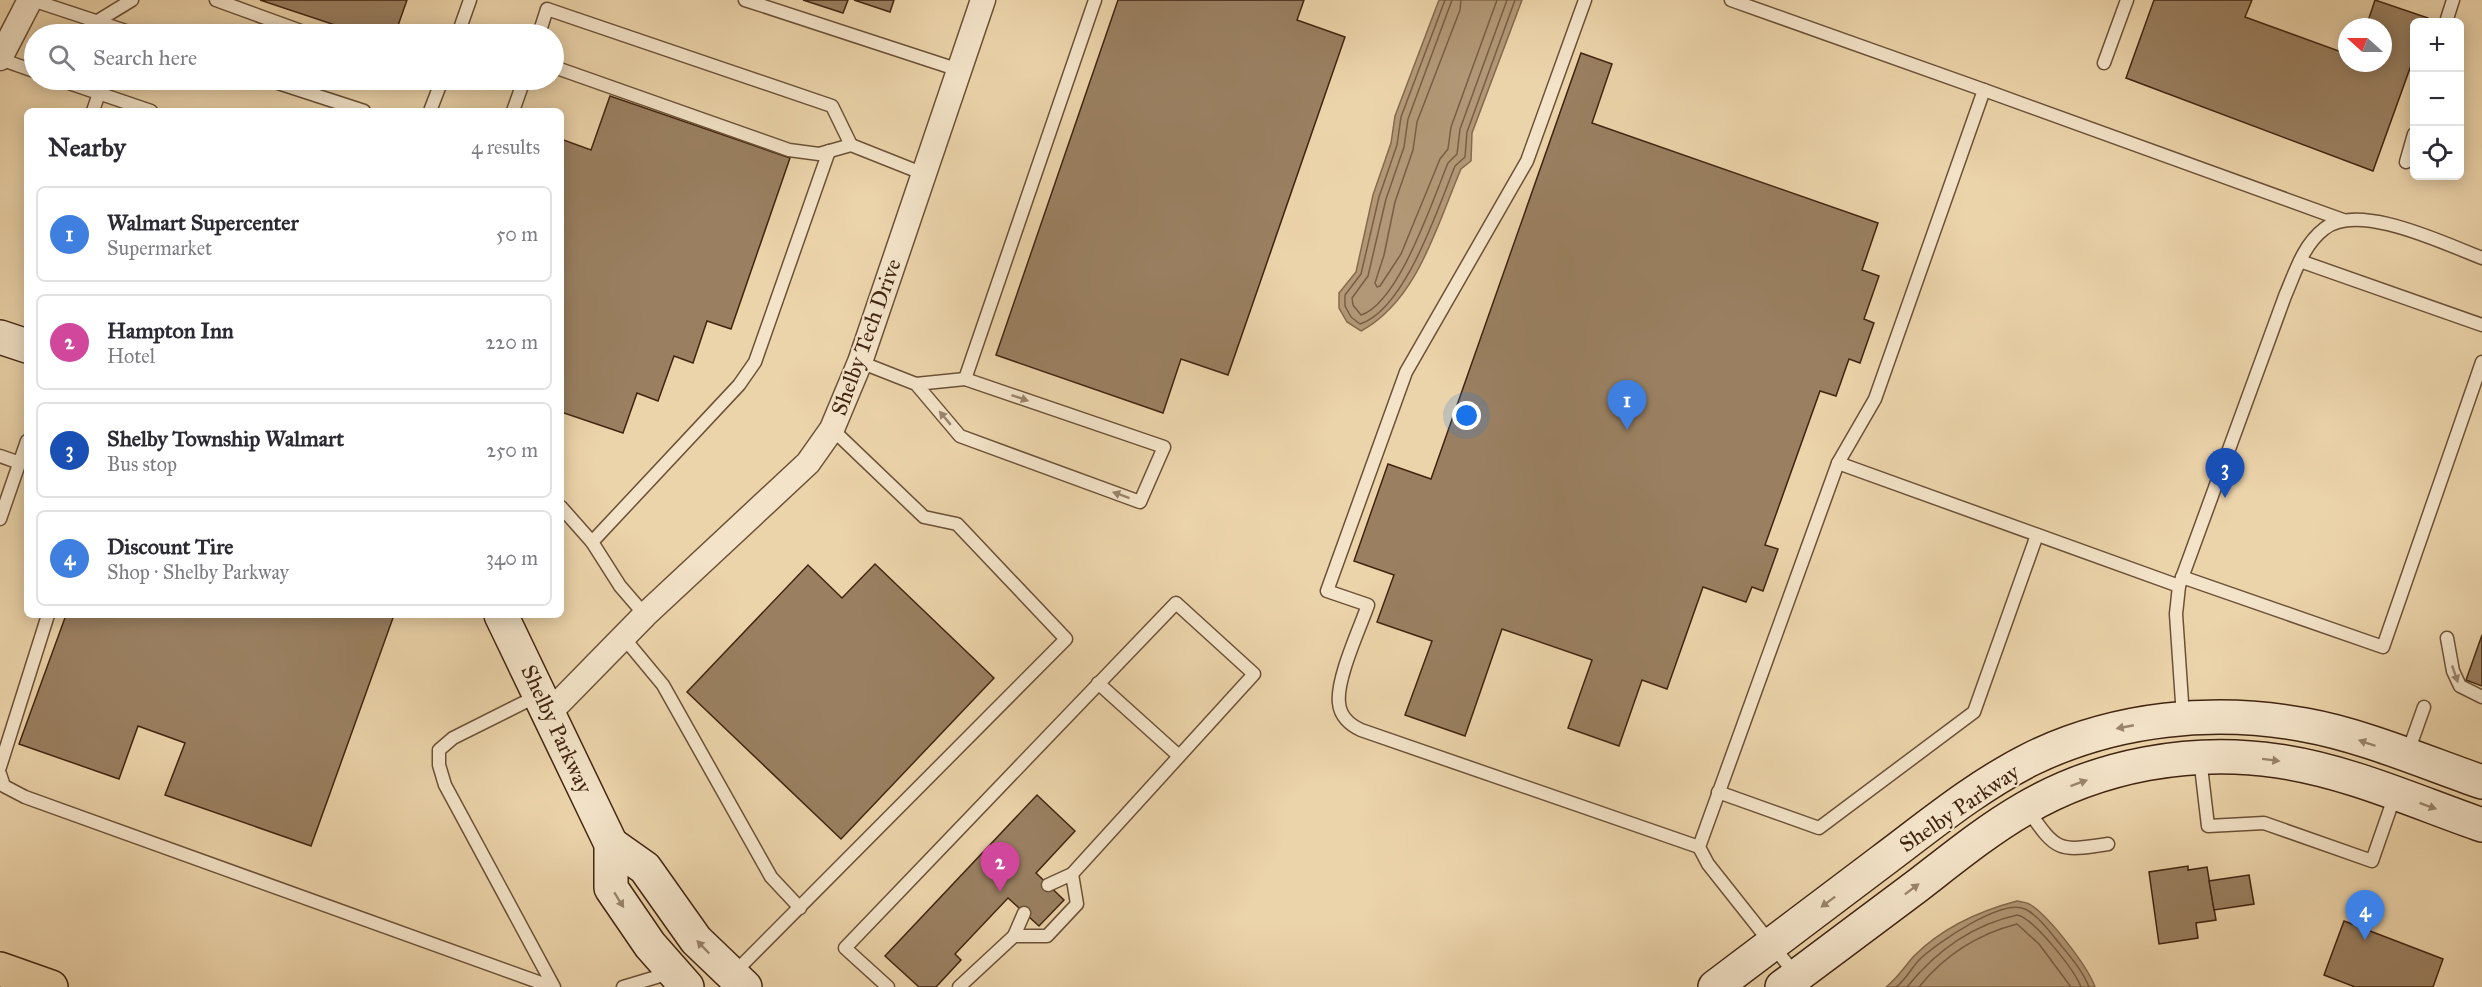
<!DOCTYPE html>
<html lang="en">
<head>
<meta charset="utf-8">
<style>
	:root { --surface:#fff; --page:#f7f7f7; --text:#2b2b33; --muted:#7c7c81; --line:#e1e1e2; --accent:#db2777 }
	body { margin:0; font-family:"IM FELL Great Primer",serif; background:var(--page); color:var(--text) }
	.controls { position:absolute; right:18px; top:18px; display:grid; overflow:hidden; border-radius:9px; box-shadow:0 3px 15px #0003 }
	.controls button { width:54px; height:54px; display:grid; place-items:center; padding:0; border:0; border-bottom:2px solid var(--line); background:var(--surface); color:var(--text); font:30px sans-serif }
	.compass { position:absolute; left:2338px; top:18px; width:54px; height:54px; border-radius:50%; background:var(--surface); box-shadow:0 3px 15px #0003; rotate:291deg }
	.you { position:absolute; left:1467px; top:416px; width:21px; height:21px; margin:-15px; border:4px solid #fff; border-radius:50%; background:#1a73e8; box-shadow:0 0 0 9px #1a73e833 }
	.badge { display:grid; place-items:center; width:39px; height:39px; border-radius:50%; background:var(--accent); color:#fff; font-size:20px; font-weight:700 }
	.pin { position:absolute; translate:-50% -50px; filter:drop-shadow(0 2px 3px #0008) }
	.pin::after { content:''; position:absolute; top:32px; width:21px; height:18px; background:inherit; clip-path:polygon(0 0,100% 0,50% 100%) }
	.list { margin:0; padding:0; list-style:none }
	h2 { display:flex; justify-content:space-between; align-items:center; height:78px; margin:0; padding:0 24px; font-size:26px }
	h2 small { font-size:20px; font-weight:400; color:var(--muted) }
	.list li { display:grid; grid-template-columns:39px 1fr auto; gap:18px; align-items:center; box-sizing:border-box; height:96px; margin:0 12px 12px; padding:0 12px; border:2px solid var(--line); border-radius:9px }
	.list b { display:block; font-size:22px; white-space:nowrap }
	.list p { margin:0; font-size:20px; white-space:nowrap; color:var(--muted) }
	.list em { font-size:20px; font-style:normal; color:var(--muted) }
	.icon { flex:none; width:33px; height:33px; fill:none; stroke:currentColor; stroke-width:2; stroke-linecap:round; stroke-linejoin:round }
	.map { position:relative; flex:none; width:2482px; height:987px; overflow:hidden }
	.search { position:absolute; background:var(--surface); box-shadow:0 3px 15px #0003; left:24px; top:24px; width:540px; height:66px; display:flex; align-items:center; gap:15px; box-sizing:border-box; padding:0 21px; border-radius:33px; color:var(--muted); font-size:22px }
	.panel { position:absolute; background:var(--surface); box-shadow:0 3px 15px #0003; left:24px; top:108px; width:540px; height:510px; border-radius:9px }
	.map>svg:first-child { display:block }
</style>
</head>
<body>
<div class="map">
<svg width="2482" height="987" viewBox="0 0 2482 987">
	<rect width="100%" height="100%" fill="#ecd4aa"/>
	<filter id="stains"><feTurbulence type="fractalNoise" baseFrequency=".00333" numOctaves="4"/><feColorMatrix values="0 0 0 0 .2 0 0 0 0 .09 0 0 0 0 .02 0 0 0 .5 -.17"/></filter>
	<radialGradient id="worn" r=".72"><stop offset=".6" stop-color="#630" stop-opacity="0"/><stop offset="1" stop-color="#630" stop-opacity=".3"/></radialGradient>
	<g fill="#b29876" stroke="#856a4e" stroke-width="1.5">
		<path d="M1439 0H1522L1472 133 1471 161 1461 169C1437 225 1418 300 1361 331L1347 322 1339 308V293L1356 272 1373 195 1391 143 1395 116Z"/>
		<path d="M2017 901C2021 902 2027 902 2031 905 2050 918 2087 965 2095 987H1886C1898 978 1904 967 1914 956 1942 928 1979 911 2017 901Z"/>
	</g>
	<g fill="none" stroke-linecap="round" stroke-linejoin="round">
		<g stroke="#7a5e44" stroke-width="1.5">
			<path d="M1445 0 1401 117 1397 145 1379 197 1361 274 1345 295V306L1351 317 1360 324C1405 310 1438 208 1455 166L1465 157 1467 132 1515 0"/>
			<path d="M1452 0 1408 119 1404 147 1386 199 1368 276 1352 298 1353 305 1361 315C1399 303 1433 199 1448 163L1457 154 1460 129 1507 0"/>
			<polyline points="1461,0 1460,10 1417,122 1413,150 1395,202 1384,255 1375,283 1377,287 1380,286 1401,254 1440,159 1448,149 1451,127 1497,0"/>
			<path d="M1896 987C1906 980 1911 968 1920 959 1937 943 2002 898 2025 909 2036 914 2048 929 2055 938 2067 953 2082 969 2089 987"/>
			<path d="M1907 987C1936 951 1972 925 2017 915 2034 918 2075 971 2081 987"/>
			<path d="M1919 987C1944 956 1978 934 2017 924L2039 944 2071 987"/>
		</g>
	</g>
	<g fill="#9a8061" stroke="#422511" stroke-width="1.5">
		<polygon points="260,0 407,0 395,34 362,34"/>
		<polygon points="803,0 848,0 843,13"/>
		<polygon points="854,0 894,0 890,12"/>
		<polygon points="1118,0 1304,0 1297,20 1345,37 1228,375 1181,359 1163,413 996,355"/>
		<polygon points="2154,0 2252,0 2245,17 2347,54 2347,63 2383,63 2383,27 2366,27 2375,0 2428,18 2427,22 2414,22 2414,57 2373,171 2126,78"/>
		<polygon points="1581,53 1612,64 1592,123 1878,223 1862,270 1879,276 1864,319 1874,323 1860,363 1849,359 1836,396 1820,391 1765,545 1778,549 1763,591 1752,587 1746,602 1703,587 1667,689 1642,680 1619,746 1568,728 1592,660 1502,629 1465,736 1405,715 1432,641 1377,622 1394,575 1354,561 1388,464 1431,479"/>
		<polygon points="610,96 790,158 731,329 707,321 693,363 674,356 658,401 637,393 623,433 561,412 561,139 591,150"/>
		<polygon points="875,564 994,678 841,839 687,692 808,565 842,598"/>
		<polygon points="66,615 394,615 311,846 165,795 185,743 138,726 119,779 19,744"/>
		<polygon points="2482,635 2482,686 2466,680"/>
		<polygon points="1037,795 1075,831 1036,873 1064,900 1039,926 1008,898 955,954 961,960 936,987 919,987 885,956"/>
		<polygon points="2188,866 2188,870 2207,867 2216,920 2196,923 2198,938 2159,944 2149,872"/>
		<polygon points="2249,875 2254,904 2214,910 2209,881"/>
		<polygon points="2344,921 2443,959 2433,987 2355,987 2324,975"/>
	</g>
	<g fill="none" stroke-linecap="round" stroke-linejoin="round">
		<g stroke="#6c5137" stroke-width="15">
			<g id="lane">
				<polyline points="32,0 135,34"/>
				<polyline points="216,0 309,34"/>
				<polyline points="745,0 959,70"/>
				<path d="M1585 0 1527 161 1406 372 1327 591 1368 605C1360 628 1336 679 1339 703 1340 716 1350 725 1361 730L1699 847"/>
				<polyline points="1731,0 1984,90"/>
				<polyline points="96,22 132,0"/>
				<polyline points="2446,22 2453,0"/>
				<polyline points="458,34 470,0"/>
				<polyline points="539,34 547,9 832,106 851,145"/>
				<polyline points="0,59 34,71"/>
				<polyline points="2104,63 2127,0"/>
				<polyline points="554,67 789,150 819,154 851,145 924,174"/>
				<polyline points="60,80 151,111"/>
				<polyline points="269,80 364,111"/>
				<polyline points="93,111 99,93"/>
				<polyline points="430,111 442,80"/>
				<polyline points="513,111 524,80"/>
				<polyline points="2406,162 2414,134"/>
				<polyline points="2300,261 2482,325"/>
				<polyline points="860,362 916,384 965,379 1164,447 1140,502 960,436 916,384"/>
				<polyline points="965,379 1095,0"/>
				<polyline points="0,456 20,463"/>
				<polyline points="1838,463 2179,586"/>
				<polyline points="561,507 592,542 620,586 645,615"/>
				<polyline points="0,519 27,441"/>
				<polyline points="592,542 739,385 755,362 829,151"/>
				<polyline points="2182,577 2383,647 2482,362"/>
				<polyline points="624,638 663,685 771,877 800,908"/>
				<polyline points="2447,638 2453,671 2460,686 2482,697"/>
				<polyline points="1098,683 1179,756"/>
				<polyline points="539,695 453,738 439,750 439,765 445,785 554,987"/>
				<path d="M2183 717 2176 614 2179 586 2285 296C2295 273 2303 245 2324 229 2358 201 2445 244 2482 258"/>
				<polyline points="2408,752 2424,707"/>
				<polyline points="2200,758 2208,826 2264,823 2372,861 2395,795"/>
				<polyline points="0,767 48,615"/>
				<polyline points="0,774 4,786 25,797 552,987"/>
				<polyline points="1718,792 1819,828 1974,712 2037,535"/>
				<path d="M2028 810C2056 851 2058 852 2108 844"/>
				<polyline points="1048,885 1072,874"/>
				<polyline points="1014,936 1024,913"/>
				<polyline points="733,974 1066,639 957,524 924,517 832,429"/>
				<polyline points="1796,975 1708,864 1699,847 1838,463 1875,399 1984,90 2343,220"/>
				<polyline points="623,987 670,973"/>
				<polyline points="888,987 845,948 1176,603 1254,674 1072,874 1077,904 1047,936 1014,936 959,987"/>
			</g>
		</g>
		<g stroke="#6c5137" stroke-width="27">
			<g id="street">
				<polyline points="0,58 30,0"/>
				<polyline points="549,713 645,615 808,463 832,429 860,362 983,0"/>
			</g>
		</g>
		<g stroke="#422511" stroke-width="36">
			<g id="secondary">
				<polyline points="0,337 27,346"/>
				<polyline points="501,615 611,844 611,888 650,945 687,987"/>
				<polyline points="611,844 645,868 696,940 745,987"/>
				<path d="M1715 987C1771 945 1826 903 1882 861 1930 825 1977 786 2031 759 2115 718 2214 708 2305 725 2362 735 2427 763 2482 782"/>
				<path d="M1782 987C1827 953 1872 920 1917 886 1952 859 1986 831 2024 809 2099 765 2192 748 2278 761 2348 771 2416 802 2482 825"/>
			</g>
		</g>
		<g stroke="#422511" stroke-width="36">
			<polyline id="highway" points="0,969 51,987"/>
		</g>
		<use href="#lane" stroke="#f3e3c8" stroke-width="12"/>
		<use href="#street" stroke="#f3e3c8" stroke-width="24"/>
		<use href="#secondary" stroke="#f3e3c8" stroke-width="33"/>
		<use href="#highway" stroke="#ecd4aa" stroke-width="33"/>
	</g>
	<defs><path id="oneway-solid" d="M-6-.8H1V-3.2L6.5 0L1 3.2V.8H-6Z" transform="scale(1.5)"/></defs>
	<g fill="#9a846c">
		<use href="#oneway-solid" transform="translate(1020 398) rotate(19)"/>
		<use href="#oneway-solid" transform="translate(945 418) rotate(-130)"/>
		<use href="#oneway-solid" transform="translate(1121 495) rotate(-160)"/>
		<use href="#oneway-solid" transform="translate(2455 674) rotate(71)"/>
		<use href="#oneway-solid" transform="translate(2125 727) rotate(169)"/>
		<use href="#oneway-solid" transform="translate(2367 743) rotate(-161)"/>
		<use href="#oneway-solid" transform="translate(2271 760) rotate(7)"/>
		<use href="#oneway-solid" transform="translate(2079 783) rotate(-20)"/>
		<use href="#oneway-solid" transform="translate(2428 806) rotate(20)"/>
		<use href="#oneway-solid" transform="translate(1912 889) rotate(-37)"/>
		<use href="#oneway-solid" transform="translate(619 900) rotate(58)"/>
		<use href="#oneway-solid" transform="translate(1828 902) rotate(143)"/>
		<use href="#oneway-solid" transform="translate(703 947) rotate(-134)"/>
	</g>
	<g text-anchor="middle" dominant-baseline="central" stroke-width="4.5" stroke-linejoin="round" paint-order="stroke">
		<g font-size="22" fill="#422511" stroke="#f3e3c8">
			<text transform="translate(866 337) rotate(-70)">Shelby Tech Drive</text>
			<text transform="translate(557 729) rotate(65)">Shelby Parkway</text>
			<text transform="translate(1959 808) rotate(-34)">Shelby Parkway</text>
		</g>
	</g>
	<rect width="100%" height="100%" filter="url(#stains)"/>
	<rect width="100%" height="100%" fill="url(#worn)"/>
</svg>
<div class="controls">
<button>+</button>
<button>−</button>
<button><svg class="icon" aria-label="locate" viewBox="0 0 24 24"><circle cx="12" cy="12" r="6"/><path d="M12 2v4M12 18v4M2 12h4M18 12h4"/></svg></button>
</div>
<svg class="compass" viewBox="-18 -18 36 36"><path d="M0-13l5 13h-10z" fill="#e53935"/><path d="M0 13l5-13h-10z" fill="#7c7c81"/></svg>
<div class="you"></div>
<div class="pin badge" style="left:1627px;top:430px;background:#3f7fe0">1</div>
<div class="pin badge" style="left:1000px;top:892px;background:#d1479c">2</div>
<div class="pin badge" style="left:2225px;top:498px;background:#1a4fb4">3</div>
<div class="pin badge" style="left:2365px;top:940px;background:#3f7fe0">4</div>
<div class="search"><svg class="icon" aria-label="search" viewBox="0 0 24 24"><circle cx="10" cy="10" r="6"/><path d="M15 15l6 6"/></svg>Search here</div>
<section class="panel">
<h2>Nearby<small>4 results</small></h2>
<ul class="list">
<li><span class="badge" style="background:#3f7fe0">1</span><div><b>Walmart Supercenter</b><p>Supermarket</p></div><em>50 m</em></li>
<li><span class="badge" style="background:#d1479c">2</span><div><b>Hampton Inn</b><p>Hotel</p></div><em>220 m</em></li>
<li><span class="badge" style="background:#1a4fb4">3</span><div><b>Shelby Township Walmart</b><p>Bus stop</p></div><em>250 m</em></li>
<li><span class="badge" style="background:#3f7fe0">4</span><div><b>Discount Tire</b><p>Shop · Shelby Parkway</p></div><em>340 m</em></li>
</ul>
</section>
</div>
</body>
</html>
